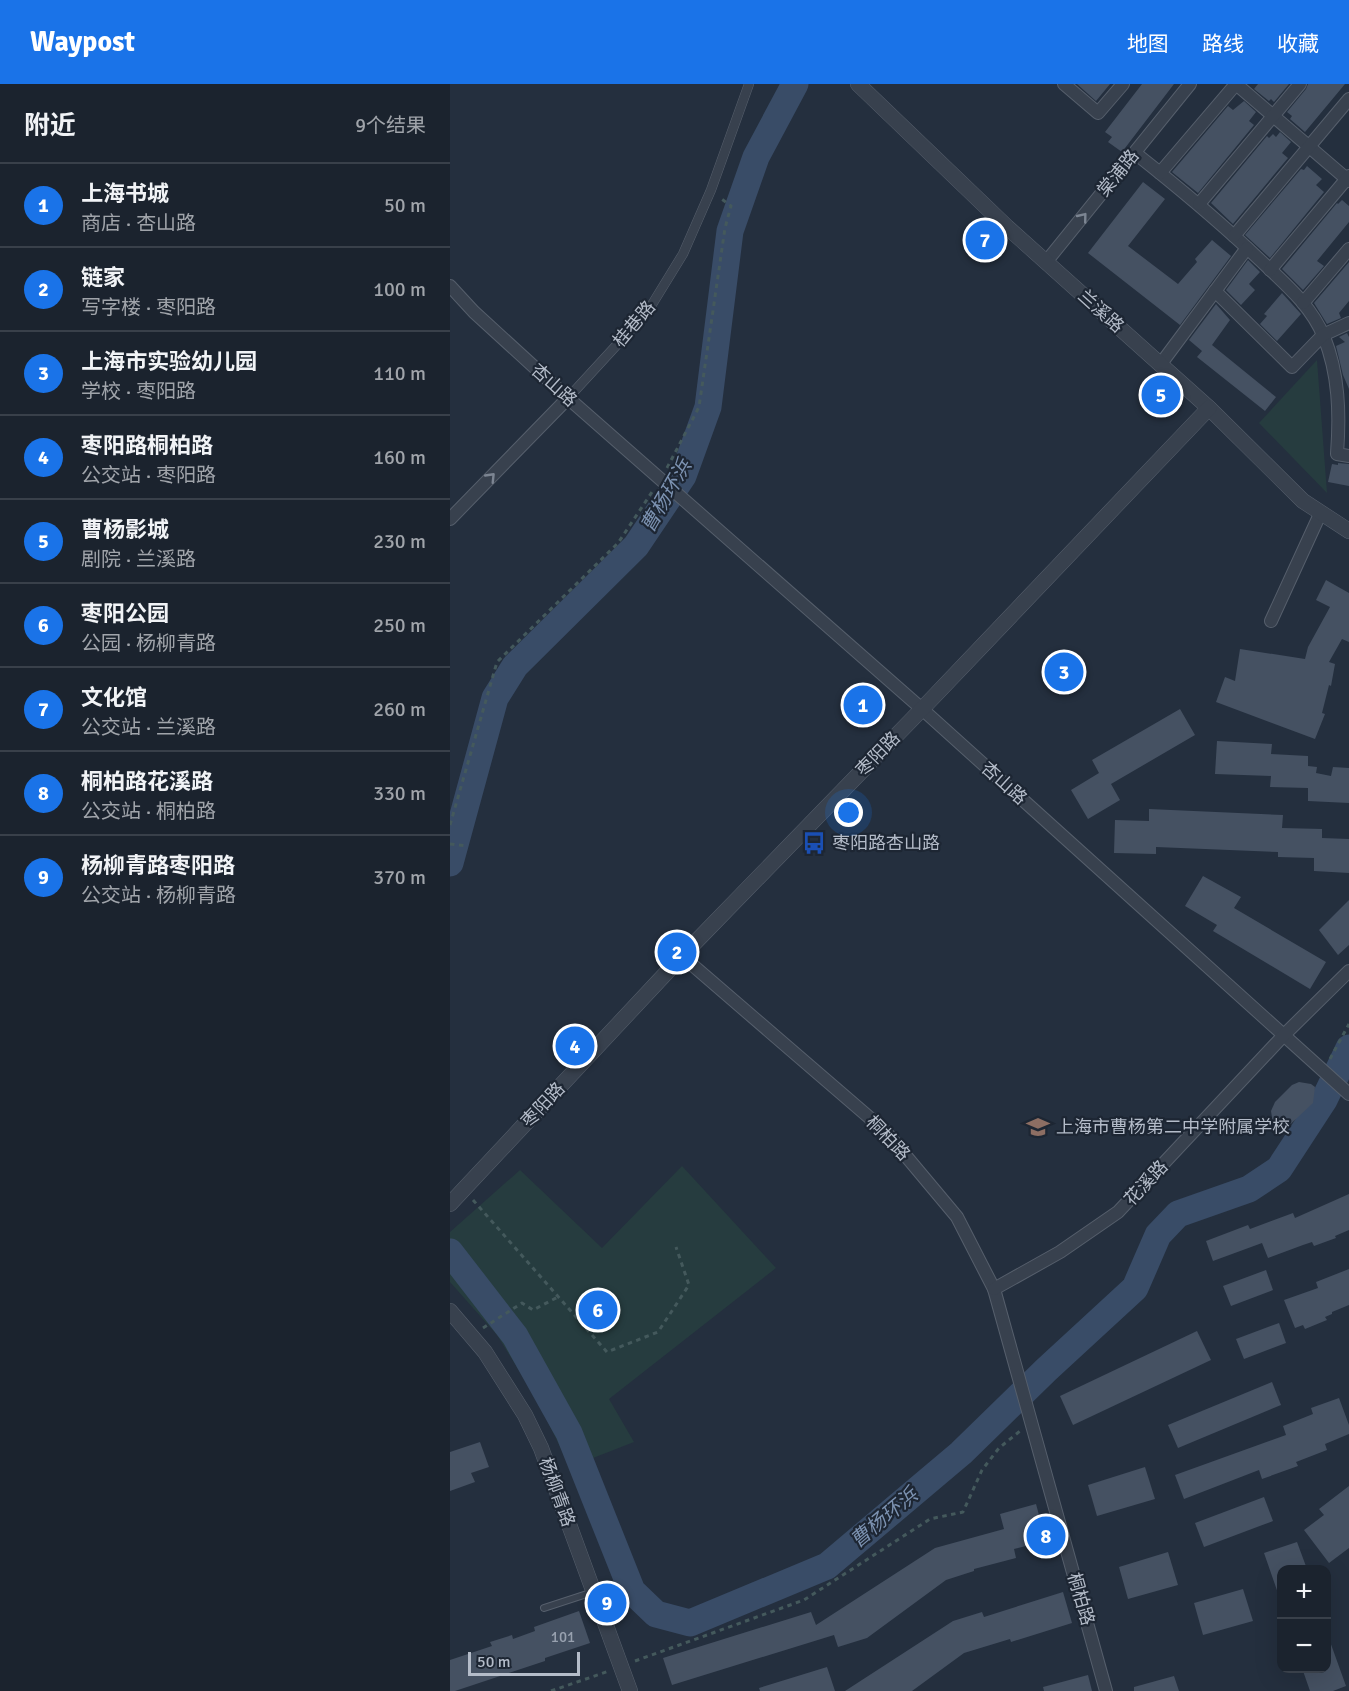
<!DOCTYPE html>
<html lang="zh">
<head>
<meta charset="utf-8">
<style>
	:root { --surface:#1b232e; --page:#242b36; --text:#f1f3f6; --muted:#a0a4aa; --line:#39404a; --accent:#1a73e8 }
	body { margin:0; font-family:Signika,"Noto Sans SC",sans-serif; background:var(--page); color:var(--text) }
	.controls { position:absolute; right:18px; bottom:18px; display:grid; overflow:hidden; border-radius:12px; box-shadow:0 6px 24px #0002 }
	.controls button { width:54px; height:54px; display:grid; place-items:center; padding:0; border:0; border-bottom:2px solid var(--line); background:var(--surface); color:var(--text); font:30px sans-serif }
	.scale { position:absolute; left:18px; bottom:15px; width:112px; box-sizing:border-box; padding-left:6px; border:3px solid #b4bcc9; border-top:0; font-size:16px; line-height:21px; white-space:nowrap; color:#b4bcc9; -webkit-text-stroke:4px #1d2633; paint-order:stroke }
	.you { position:absolute; left:399px; top:729px; width:21px; height:21px; margin:-15px; border:4px solid #fff; border-radius:50%; background:#1a73e8; box-shadow:0 0 0 9px #1a73e833 }
	.badge { display:grid; place-items:center; width:39px; height:39px; border-radius:50%; background:var(--accent); color:#fff; font-size:20px; font-weight:700 }
	.pin { position:absolute; translate:-50% -50%; border:3px solid #fff; box-shadow:0 2px 6px #0006 }
	.list { margin:0; padding:0; list-style:none }
	h2 { display:flex; justify-content:space-between; align-items:center; height:78px; margin:0; padding:0 24px; font-size:26px }
	h2 small { font-size:20px; font-weight:400; color:var(--muted) }
	.list li { display:grid; grid-template-columns:39px 1fr auto; gap:18px; align-items:center; box-sizing:border-box; height:84px; padding:0 24px; border-top:2px solid var(--line) }
	.list b { display:block; font-size:22px; white-space:nowrap }
	.list p { margin:0; font-size:20px; white-space:nowrap; color:var(--muted) }
	.list em { font-size:20px; font-style:normal; color:var(--muted) }
	.map { position:relative; flex:none; width:899px; height:1607px; overflow:hidden }
	header { display:flex; align-items:center; gap:36px; box-sizing:border-box; height:84px; padding:0 30px; background:var(--accent); color:#fff }
	header strong { font-size:28px }
	nav { display:flex; gap:33px; margin-inline-start:auto; font-size:21px }
	main { display:flex }
	aside { flex:1; background:var(--surface) }
	.map>svg:first-child { display:block }
</style>
</head>
<body>
<header>
<strong>Waypost</strong>
<nav><a>地图</a><a>路线</a><a>收藏</a></nav>
</header>
<main>
<aside>
<h2>附近<small>9个结果</small></h2>
<ul class="list">
<li><span class="badge">1</span><div><b>上海书城</b><p>商店 · 杏山路</p></div><em>50 m</em></li>
<li><span class="badge">2</span><div><b>链家</b><p>写字楼 · 枣阳路</p></div><em>100 m</em></li>
<li><span class="badge">3</span><div><b>上海市实验幼儿园</b><p>学校 · 枣阳路</p></div><em>110 m</em></li>
<li><span class="badge">4</span><div><b>枣阳路桐柏路</b><p>公交站 · 枣阳路</p></div><em>160 m</em></li>
<li><span class="badge">5</span><div><b>曹杨影城</b><p>剧院 · 兰溪路</p></div><em>230 m</em></li>
<li><span class="badge">6</span><div><b>枣阳公园</b><p>公园 · 杨柳青路</p></div><em>250 m</em></li>
<li><span class="badge">7</span><div><b>文化馆</b><p>公交站 · 兰溪路</p></div><em>260 m</em></li>
<li><span class="badge">8</span><div><b>桐柏路花溪路</b><p>公交站 · 桐柏路</p></div><em>330 m</em></li>
<li><span class="badge">9</span><div><b>杨柳青路枣阳路</b><p>公交站 · 杨柳青路</p></div><em>370 m</em></li>
</ul>
</aside>
<div class="map">
<svg width="899" height="1607" viewBox="0 0 899 1607">
	<rect width="100%" height="100%" fill="#242f3e"/>
	<g fill="#263c3f">
		<polygon points="867,276 877,409 809,339"/>
		<polygon points="232,1082 326,1184 159,1315 184,1358 120,1383 86,1314 47,1251 0,1198 0,1148 70,1086 152,1164"/>
	</g>
	<g fill="none" stroke-linecap="round" stroke-linejoin="round">
		<g stroke="#394c67" stroke-width="27">
			<polyline points="0,779 45,614 65,582 186,462 233,392 258,323 280,147 306,73 345,0"/>
			<polyline points="0,1168 65,1252 119,1349 182,1507 206,1530 240,1539 377,1482 511,1369 596,1286 685,1204 708,1151 728,1130 799,1105 829,1085 874,1016 899,964"/>
		</g>
	</g>
	<g fill="#455162">
		<polygon points="627,0 660,0 646,17"/>
		<polygon points="692,0 724,0 672,68 658,58 662,53 655,48"/>
		<polygon points="808,0 839,0 824,18 821,15 819,17 804,5"/>
		<polygon points="858,0 895,0 855,48 840,35 842,32 837,28 856,5"/>
		<polygon points="794,17 806,28 799,37 804,41 748,109 722,88 778,22 783,26"/>
		<polygon points="830,48 841,58 832,69 838,74 783,140 761,119 817,52 819,54 823,50 826,53"/>
		<polygon points="857,82 872,95 866,101 874,108 820,174 795,151 851,85 854,86"/>
		<polygon points="693,98 715,115 678,162 728,200 747,178 745,175 762,156 781,172 730,241 638,169"/>
		<polygon points="892,116 899,122 899,138 867,177 874,182 853,206 832,185 887,119 888,120"/>
		<polygon points="798,176 810,188 799,200 805,206 791,221 776,206"/>
		<polygon points="899,178 899,217 889,229 891,234 877,240 864,219"/>
		<polygon points="832,209 851,230 827,257 810,240 817,232 814,230"/>
		<polygon points="766,220 780,236 762,261 826,313 815,327 747,273 752,267 739,256"/>
		<polygon points="897,249 899,253 899,305 893,291 886,262 895,258 889,253"/>
		<polygon points="888,379 899,380 899,402 878,398 882,380 888,381"/>
		<polygon points="876,496 899,509 899,558 892,555 879,578 885,580 881,602 879,601 872,629 875,630 865,655 766,618 775,593 785,597 790,565 855,575 858,563 880,523 866,516"/>
		<polygon points="730,625 745,651 661,700 670,716 638,735 621,706 649,689 642,676"/>
		<polygon points="767,657 822,660 821,670 858,672 858,682 867,683 866,689 881,692 883,683 899,684 899,719 858,717 858,704 820,703 821,692 765,690"/>
		<polygon points="699,725 833,731 832,744 872,745 872,754 899,755 899,789 864,787 864,774 828,773 828,768 706,763 706,770 664,769 665,736 699,737"/>
		<polygon points="753,792 791,813 784,824 876,878 860,905 763,847 767,841 735,822"/>
		<polygon points="899,816 899,861 888,871 869,846"/>
		<polygon points="849,998 861,1000 865,1003 863,1019 831,1049 823,1040 821,1027 825,1018 842,1001"/>
		<polygon points="899,1110 899,1146 885,1152 886,1154 864,1162 862,1158 853,1161 818,1174 812,1159 763,1177 756,1157 798,1141 800,1145 843,1129 845,1134"/>
		<polygon points="899,1185 899,1221 882,1228 882,1230 875,1233 877,1236 855,1245 853,1241 845,1244 834,1216 868,1204 866,1198"/>
		<polygon points="816,1186 823,1206 781,1222 773,1202"/>
		<polygon points="829,1239 836,1259 794,1275 786,1255"/>
		<polygon points="747,1247 761,1276 623,1341 610,1312"/>
		<polygon points="822,1298 831,1321 728,1364 718,1341"/>
		<polygon points="889,1314 899,1341 899,1350 875,1360 877,1366 846,1378 848,1382 812,1395 809,1386 734,1415 725,1391 836,1351 833,1342 863,1330 861,1324"/>
		<polygon points="30,1358 39,1383 21,1389 25,1398 0,1407 0,1368"/>
		<polygon points="695,1383 705,1415 647,1432 638,1401"/>
		<polygon points="899,1402 899,1464 879,1479 854,1446 874,1431 869,1425"/>
		<polygon points="814,1413 823,1437 754,1463 745,1439"/>
		<polygon points="586,1420 596,1457 564,1465 566,1474 524,1485 524,1487 496,1496 417,1554 388,1563 384,1551 222,1601 213,1574 361,1528 366,1541 485,1464 554,1445 550,1430"/>
		<polygon points="847,1458 857,1485 831,1485 831,1515 830,1515 814,1469"/>
		<polygon points="718,1468 728,1501 678,1515 669,1483"/>
		<polygon points="793,1505 803,1537 753,1551 744,1519"/>
		<polygon points="613,1508 622,1539 561,1558 560,1555 514,1569 462,1607 395,1607 503,1537 532,1528 534,1533"/>
		<polygon points="129,1527 140,1559 95,1574 95,1577 5,1607 0,1607 0,1576 42,1562 40,1558 62,1551 63,1555 85,1547 84,1543"/>
		<polygon points="878,1552 896,1602 883,1607 860,1607 852,1584 876,1584 876,1553"/>
		<polygon points="377,1583 385,1607 310,1607 309,1604"/>
		<polygon points="638,1591 642,1607 594,1607 593,1603"/>
		<polygon points="724,1592 729,1607 684,1607 684,1603"/>
	</g>
	<g fill="none" stroke-linecap="round" stroke-linejoin="round">
		<g stroke="#565f6c" stroke-width="8">
			<polyline id="service" points="94,1524 143,1508"/>
		</g>
		<g stroke="#565f6c" stroke-width="10">
			<polyline id="pedestrian" points="118,314 198,227 233,170 261,106 299,0"/>
		</g>
		<g stroke="#565f6c" stroke-width="14">
			<g id="minor">
				<polyline points="614,0 648,29 673,0"/>
				<polyline points="786,0 899,97"/>
				<path d="M685 69C728 103 770 138 810 176 834 199 861 221 874 253 889 290 890 330 887 370L899 372"/>
				<polyline points="710,89 786,0"/>
				<polyline points="749,120 850,0"/>
				<polyline points="784,152 899,15"/>
				<polyline points="596,178 740,0"/>
				<polyline points="820,186 899,92"/>
				<polyline points="0,202 24,228 118,314 472,625 899,1010"/>
				<polyline points="765,207 842,283 873,251 899,239"/>
				<polyline points="853,219 899,165"/>
				<polyline points="710,281 797,164"/>
				<polyline points="0,435 118,314"/>
				<polyline points="821,537 871,428"/>
				<polyline points="232,872 435,1047 507,1133 544,1205 656,1607"/>
				<polyline points="544,1205 610,1168 668,1128 834,951 899,887"/>
			</g>
		</g>
		<g stroke="#565f6c" stroke-width="16">
			<g id="tertiary">
				<polyline points="408,0 557,143 759,324 853,417 899,447"/>
				<polyline points="0,1120 232,872 472,625 759,324"/>
				<polyline points="0,1227 35,1268 75,1331 91,1364 180,1607"/>
			</g>
		</g>
		<g stroke="#44595c" stroke-width="3" stroke-dasharray="4.5 4.5" stroke-linecap="butt">
			<polyline points="217,384 249,323 275,144 281,122 269,113"/>
			<polyline points="0,741 47,578 168,459 204,405"/>
			<polyline points="0,760 18,762"/>
			<polyline points="880,975 899,940"/>
			<polyline points="23,1116 157,1268 208,1248 239,1201 226,1163"/>
			<polyline points="33,1244 72,1219 83,1226 108,1213"/>
			<polyline points="185,1577 354,1516 480,1435 513,1428 532,1386 549,1364 570,1347"/>
			<polyline points="101,1607 159,1587"/>
		</g>
		<use href="#service" stroke="#38414e" stroke-width="6"/>
		<use href="#pedestrian" stroke="#38414e" stroke-width="9"/>
		<use href="#minor" stroke="#38414e" stroke-width="12"/>
		<use href="#tertiary" stroke="#38414e" stroke-width="15"/>
	</g>
	<defs><path id="oneway-chevron" d="M-2-3.5L2.5 0L-2 3.5" fill="none" stroke-width="1.6" stroke-linecap="round" stroke-linejoin="round" transform="scale(1.5)"/></defs>
	<g stroke="#7c8592">
		<use href="#oneway-chevron" transform="translate(633 133) rotate(-51)"/>
		<use href="#oneway-chevron" transform="translate(41 393) rotate(-46)"/>
	</g>
	<defs>
		<g id="bus-bare" transform="scale(1.8)"><path d="M-5-6H5V4H4V6H2V4H-2V6H-4V4H-5ZM-3.5-4V0h7V-4ZM-3.5 1.2v1.5H-2V1.2ZM2 1.2v1.5H3.5V1.2Z" fill="#1a4fb4" stroke="#1d2633" stroke-width="2.5" paint-order="stroke"/></g>
		<g id="school-bare" transform="scale(1.8)"><path d="M0-5L7-2L0 1L-7-2ZM-4 1L0 2.5L4 1V4Q0 6-4 4Z" fill="#8d6e63" stroke="#1d2633" stroke-width="2.5" paint-order="stroke"/></g>
	</defs>
	<g fill-rule="evenodd">
		<use href="#bus-bare" x="364" y="759"/>
		<use href="#school-bare" x="588" y="1043"/>
	</g>
	<g text-anchor="middle" dominant-baseline="central" stroke-width="4.5" stroke-linejoin="round" paint-order="stroke">
		<g font-size="15" fill="#98a1af">
			<text x="113" y="1553">101</text>
		</g>
		<g font-size="18" fill="#b4bcc9" stroke="#1d2633">
			<text transform="translate(668 89) rotate(-51)">棠浦路</text>
			<text transform="translate(651 227) rotate(42)">兰溪路</text>
			<text transform="translate(184 240) rotate(-50)">桂巷路</text>
			<text transform="translate(104 301) rotate(42)">杏山路</text>
			<text transform="translate(428 670) rotate(-46)">枣阳路</text>
			<text transform="translate(554 699) rotate(42)">杏山路</text>
			<text transform="translate(93 1021) rotate(-47)">枣阳路</text>
			<text transform="translate(438 1054) rotate(46)">桐柏路</text>
			<text transform="translate(696 1099) rotate(-47)">花溪路</text>
			<text transform="translate(107 1408) rotate(70)">杨柳青路</text>
			<text transform="translate(631 1515) rotate(74)">桐柏路</text>
		</g>
		<g font-size="18" fill="#b4bcc9" stroke="#1d2633" text-anchor="start">
			<text x="382" y="759">枣阳路杏山路</text>
			<text x="606" y="1043">上海市曹杨第二中学附属学校</text>
		</g>
		<g font-size="20" font-style="italic" fill="#7c92b1" stroke="#1d2633">
			<text transform="translate(216 412) rotate(-60)">曹杨环浜</text>
			<text transform="translate(434 1434) rotate(-40)">曹杨环浜</text>
		</g>
	</g>
</svg>
<div class="controls">
<button>+</button>
<button>−</button>
</div>
<div class="scale">50 m</div>
<div class="you"></div>
<div class="pin badge" style="left:413px;top:621px">1</div>
<div class="pin badge" style="left:227px;top:868px">2</div>
<div class="pin badge" style="left:614px;top:588px">3</div>
<div class="pin badge" style="left:125px;top:962px">4</div>
<div class="pin badge" style="left:711px;top:311px">5</div>
<div class="pin badge" style="left:148px;top:1226px">6</div>
<div class="pin badge" style="left:535px;top:156px">7</div>
<div class="pin badge" style="left:596px;top:1452px">8</div>
<div class="pin badge" style="left:157px;top:1519px">9</div>
</div>
</main>
</body>
</html>
